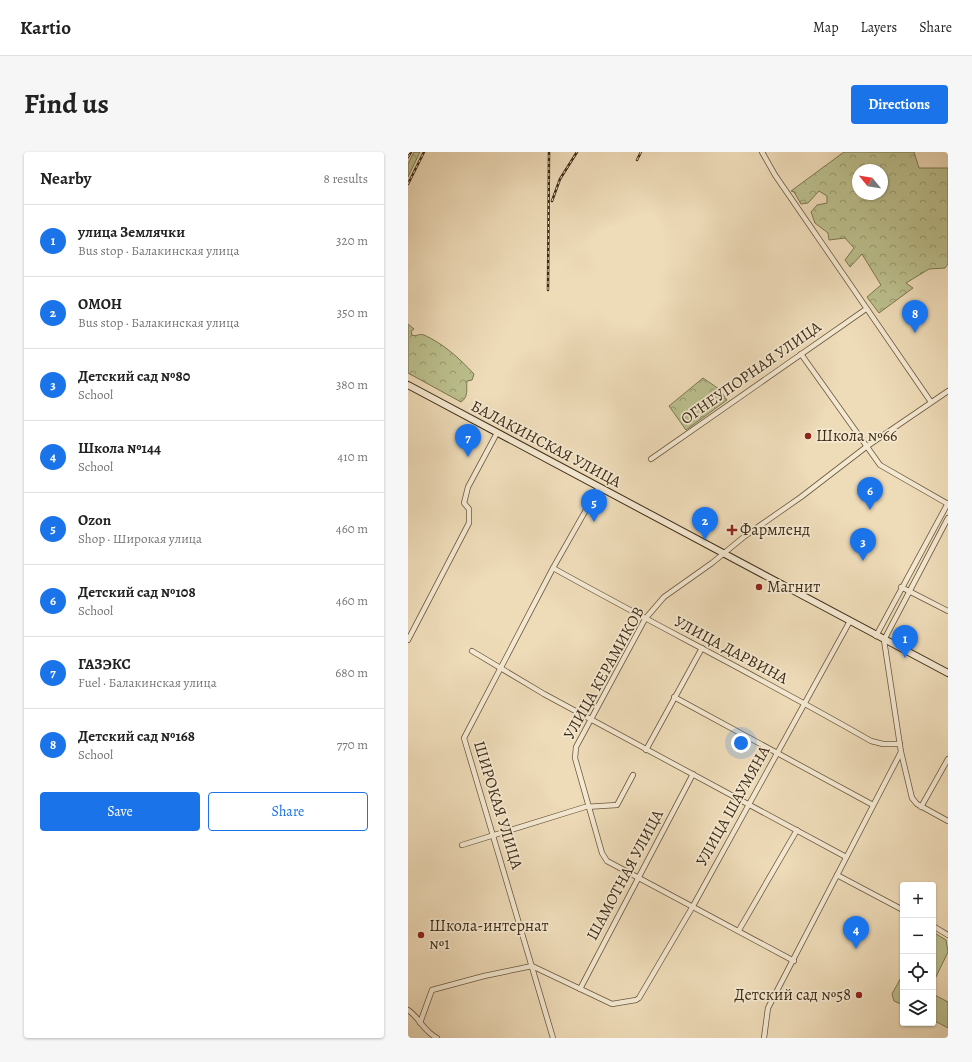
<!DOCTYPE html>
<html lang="en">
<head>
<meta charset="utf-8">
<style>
	:root { --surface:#fff; --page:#f6f6f6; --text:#222; --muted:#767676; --line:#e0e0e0; --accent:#1a73e8 }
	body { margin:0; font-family:Alegreya,serif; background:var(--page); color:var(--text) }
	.controls { position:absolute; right:12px; bottom:12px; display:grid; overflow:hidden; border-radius:4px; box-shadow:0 1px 3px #0004 }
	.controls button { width:36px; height:36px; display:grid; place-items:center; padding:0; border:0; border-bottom:1px solid var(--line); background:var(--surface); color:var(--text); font:20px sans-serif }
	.compass { position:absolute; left:444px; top:12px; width:36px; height:36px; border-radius:50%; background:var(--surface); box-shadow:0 1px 3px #0004; rotate:300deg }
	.you { position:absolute; left:333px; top:591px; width:14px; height:14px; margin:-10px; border:3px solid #fff; border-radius:50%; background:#1a73e8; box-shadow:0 0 0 6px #1a73e833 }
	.badge { display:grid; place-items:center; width:26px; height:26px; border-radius:50%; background:var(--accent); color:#fff; font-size:13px; font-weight:700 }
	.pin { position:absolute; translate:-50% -33px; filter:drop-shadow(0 1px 2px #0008) }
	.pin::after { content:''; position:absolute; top:21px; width:14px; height:12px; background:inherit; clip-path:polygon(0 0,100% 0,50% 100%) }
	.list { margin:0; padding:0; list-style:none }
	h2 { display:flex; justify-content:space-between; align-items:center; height:52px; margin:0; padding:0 16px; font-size:17px }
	h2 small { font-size:13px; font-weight:400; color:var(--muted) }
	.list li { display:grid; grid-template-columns:26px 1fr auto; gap:12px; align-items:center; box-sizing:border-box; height:72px; padding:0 16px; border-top:1px solid var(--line) }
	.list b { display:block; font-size:15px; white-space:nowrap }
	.list p { margin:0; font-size:13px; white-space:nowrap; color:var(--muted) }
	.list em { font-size:13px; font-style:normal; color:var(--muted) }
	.actions { display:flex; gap:8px; padding:12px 16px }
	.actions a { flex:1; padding:9px 0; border:1px solid var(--accent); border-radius:4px; text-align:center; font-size:14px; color:var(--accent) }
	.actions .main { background:var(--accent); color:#fff }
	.icon { flex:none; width:22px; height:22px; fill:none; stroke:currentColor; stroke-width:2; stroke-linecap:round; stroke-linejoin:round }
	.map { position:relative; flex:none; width:540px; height:886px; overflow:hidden; border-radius:4px }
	header { display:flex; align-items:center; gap:24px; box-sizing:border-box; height:56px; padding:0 20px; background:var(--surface); border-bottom:1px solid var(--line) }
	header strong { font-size:19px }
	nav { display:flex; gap:22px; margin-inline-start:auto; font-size:14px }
	.intro { display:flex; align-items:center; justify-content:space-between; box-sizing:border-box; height:96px; padding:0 24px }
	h1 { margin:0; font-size:28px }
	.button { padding:10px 18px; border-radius:4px; background:var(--accent); color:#fff; font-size:14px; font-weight:700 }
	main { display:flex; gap:24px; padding:0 24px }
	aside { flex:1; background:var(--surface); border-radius:4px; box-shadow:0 1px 3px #0004 }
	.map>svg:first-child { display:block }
</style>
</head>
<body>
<header>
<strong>Kartio</strong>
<nav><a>Map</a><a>Layers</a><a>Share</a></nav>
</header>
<div class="intro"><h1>Find us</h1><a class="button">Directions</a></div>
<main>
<aside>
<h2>Nearby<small>8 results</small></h2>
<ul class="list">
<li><span class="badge">1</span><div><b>улица Землячки</b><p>Bus stop · Балакинская улица</p></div><em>320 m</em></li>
<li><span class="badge">2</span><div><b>ОМОН</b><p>Bus stop · Балакинская улица</p></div><em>350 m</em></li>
<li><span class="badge">3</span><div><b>Детский сад №80</b><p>School</p></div><em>380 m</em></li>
<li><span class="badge">4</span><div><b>Школа №144</b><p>School</p></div><em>410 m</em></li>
<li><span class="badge">5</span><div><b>Ozon</b><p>Shop · Широкая улица</p></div><em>460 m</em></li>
<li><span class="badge">6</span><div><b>Детский сад №108</b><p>School</p></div><em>460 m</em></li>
<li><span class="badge">7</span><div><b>ГАЗЭКС</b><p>Fuel · Балакинская улица</p></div><em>680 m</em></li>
<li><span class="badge">8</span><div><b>Детский сад №168</b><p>School</p></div><em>770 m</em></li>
</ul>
<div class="actions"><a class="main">Save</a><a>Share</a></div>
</aside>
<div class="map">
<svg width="540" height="886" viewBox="0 0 540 886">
	<defs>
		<pattern id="forest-crowns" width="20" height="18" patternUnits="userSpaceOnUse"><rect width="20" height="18" fill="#bbbf8d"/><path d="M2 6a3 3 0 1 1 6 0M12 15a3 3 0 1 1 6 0" fill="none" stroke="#999b72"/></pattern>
	</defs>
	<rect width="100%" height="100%" fill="#eedbb8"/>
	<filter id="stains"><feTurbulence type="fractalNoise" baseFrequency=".005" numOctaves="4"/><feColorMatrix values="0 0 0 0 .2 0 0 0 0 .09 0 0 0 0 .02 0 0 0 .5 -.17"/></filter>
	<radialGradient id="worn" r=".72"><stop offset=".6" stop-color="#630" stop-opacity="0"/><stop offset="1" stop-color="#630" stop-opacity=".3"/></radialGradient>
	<g fill="#bbbf8d" stroke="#7c7652">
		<polygon points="525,780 538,788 540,800 525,831"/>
		<polygon points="495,822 495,853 486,849 484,842"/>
		<polygon points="525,842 540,850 540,876 525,868"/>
	</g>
	<g fill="url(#forest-crowns)" stroke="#7c7652" fill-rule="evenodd">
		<polygon points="6,0 12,0 0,25 0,12"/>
		<path d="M436 0H506L511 16H540V112L537 116 521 117 498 131 505 136 471 161 459 145 473 133 454 102 442 115 437 108 446 96 437 86 421 88 420 81 407 71 403 60 409 53 419 51V44L411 39 400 51 393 52 386 40 383 39ZM450 18H474V42H450Z"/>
		<path d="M0 172 6 177 3 179 4 183C9 185 11 181 16 183 36 192 51 206 66 222L64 228 59 229C58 236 61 245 53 250L0 221Z"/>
		<polygon points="295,226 311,237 319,248 278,278 261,254"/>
	</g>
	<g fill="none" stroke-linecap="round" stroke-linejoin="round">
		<g stroke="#69583e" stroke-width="6">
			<g id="street">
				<polyline points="354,0 367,23 523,250"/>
				<polyline points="393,202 472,313 540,352"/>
				<polyline points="243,307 458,157"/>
				<path d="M145 416C251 475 359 529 463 589L475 592H492"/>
				<polyline points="493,435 540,459"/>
				<polyline points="468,484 540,351"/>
				<polyline points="0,488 61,371 61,357 56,351 60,335 89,281"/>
				<polyline points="64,499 136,542 438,705"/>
				<polyline points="266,545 465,653"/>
				<polyline points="238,598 294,496"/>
				<polyline points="493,600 504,646 509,652 540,669"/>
				<polyline points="513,655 540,607"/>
				<polyline points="54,693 177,655 209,653 225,623"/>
				<polyline points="429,723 495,758"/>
				<polyline points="525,774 540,783"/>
				<polyline points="331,778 389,678"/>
				<polyline points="386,809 199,709 194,701 167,606 168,595 237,467 256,445 304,411 337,384 393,345 458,295 540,239"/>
				<polyline points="172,837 285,622"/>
				<path d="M0 858C12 866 15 879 29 886"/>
				<polyline points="12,871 24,838 76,824 124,814 204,852 228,848 231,846 285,754 442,469"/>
				<polyline points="145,886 56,586 145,416 191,335"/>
				<polyline points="356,886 360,856 493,600 476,488 540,366"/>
			</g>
		</g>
		<g stroke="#3d2c16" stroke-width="8">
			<polyline id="secondary" points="0,233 540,521"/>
		</g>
		<use href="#street" stroke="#f4e8d1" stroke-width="4.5"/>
		<use href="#secondary" stroke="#f4e8d1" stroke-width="6"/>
		<g stroke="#3d2c16" stroke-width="2.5">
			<g id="rail">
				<polyline points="0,5 3,0"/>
				<polyline points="229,8 233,0"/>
				<polyline points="0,32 16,0"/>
				<polyline points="144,49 152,27 169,0"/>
				<polyline points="140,138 141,0"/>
			</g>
		</g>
		<use href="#rail" stroke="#f4e8d1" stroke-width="1" stroke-dasharray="3" stroke-linecap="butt"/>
	</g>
	<g fill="#8f2418" stroke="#f4e8d1" stroke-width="1.5">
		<circle cx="400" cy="284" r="4"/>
		<path d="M322 372h4v4h4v4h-4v4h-4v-4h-4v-4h4z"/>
		<circle cx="351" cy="435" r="4"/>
		<circle cx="13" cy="783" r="4"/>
		<circle cx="451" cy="843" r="4"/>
	</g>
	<g text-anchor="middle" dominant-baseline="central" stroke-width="3.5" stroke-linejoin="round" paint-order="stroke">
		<g font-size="16" fill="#3d2c16" stroke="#f4e8d1">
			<text transform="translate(343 221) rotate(-35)">ОГНЕУПОРНАЯ УЛИЦА</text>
			<text transform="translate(138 292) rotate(28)">БАЛАКИНСКАЯ УЛИЦА</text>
			<text transform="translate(323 498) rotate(28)">УЛИЦА ДАРВИНА</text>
			<text transform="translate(196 521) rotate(-61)">УЛИЦА КЕРАМИКОВ</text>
			<text transform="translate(90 653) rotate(73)">ШИРОКАЯ УЛИЦА</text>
			<text transform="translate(325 654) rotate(-61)">УЛИЦА ШАУМЯНА</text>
			<text transform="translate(217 723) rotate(-62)">ШАМОТНАЯ УЛИЦА</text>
		</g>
		<g font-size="16" fill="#3d2c16" stroke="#f4e8d1" text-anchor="start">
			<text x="408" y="284">Школа №66</text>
			<text x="332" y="378">Фармленд</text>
			<text x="359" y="435">Магнит</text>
			<text x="21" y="774">Школа-интернат<tspan x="21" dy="18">№1</tspan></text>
			<text x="443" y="843" text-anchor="end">Детский сад №58</text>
		</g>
	</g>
	<rect width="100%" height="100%" filter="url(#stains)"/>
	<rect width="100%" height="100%" fill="url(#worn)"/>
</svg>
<div class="controls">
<button>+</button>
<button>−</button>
<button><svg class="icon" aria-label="locate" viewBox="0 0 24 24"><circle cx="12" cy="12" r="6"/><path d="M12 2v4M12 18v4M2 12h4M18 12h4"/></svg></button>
<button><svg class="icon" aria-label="layers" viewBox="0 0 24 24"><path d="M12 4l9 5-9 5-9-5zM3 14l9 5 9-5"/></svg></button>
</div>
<svg class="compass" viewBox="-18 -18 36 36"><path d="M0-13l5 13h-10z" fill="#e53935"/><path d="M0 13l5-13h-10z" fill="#767676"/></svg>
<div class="you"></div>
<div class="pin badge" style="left:497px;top:506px">1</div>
<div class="pin badge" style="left:297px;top:388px">2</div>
<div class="pin badge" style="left:455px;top:409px">3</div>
<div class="pin badge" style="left:448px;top:797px">4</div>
<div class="pin badge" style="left:186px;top:370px">5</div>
<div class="pin badge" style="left:462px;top:358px">6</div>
<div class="pin badge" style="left:60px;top:305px">7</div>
<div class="pin badge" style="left:507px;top:181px">8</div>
</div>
</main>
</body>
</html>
